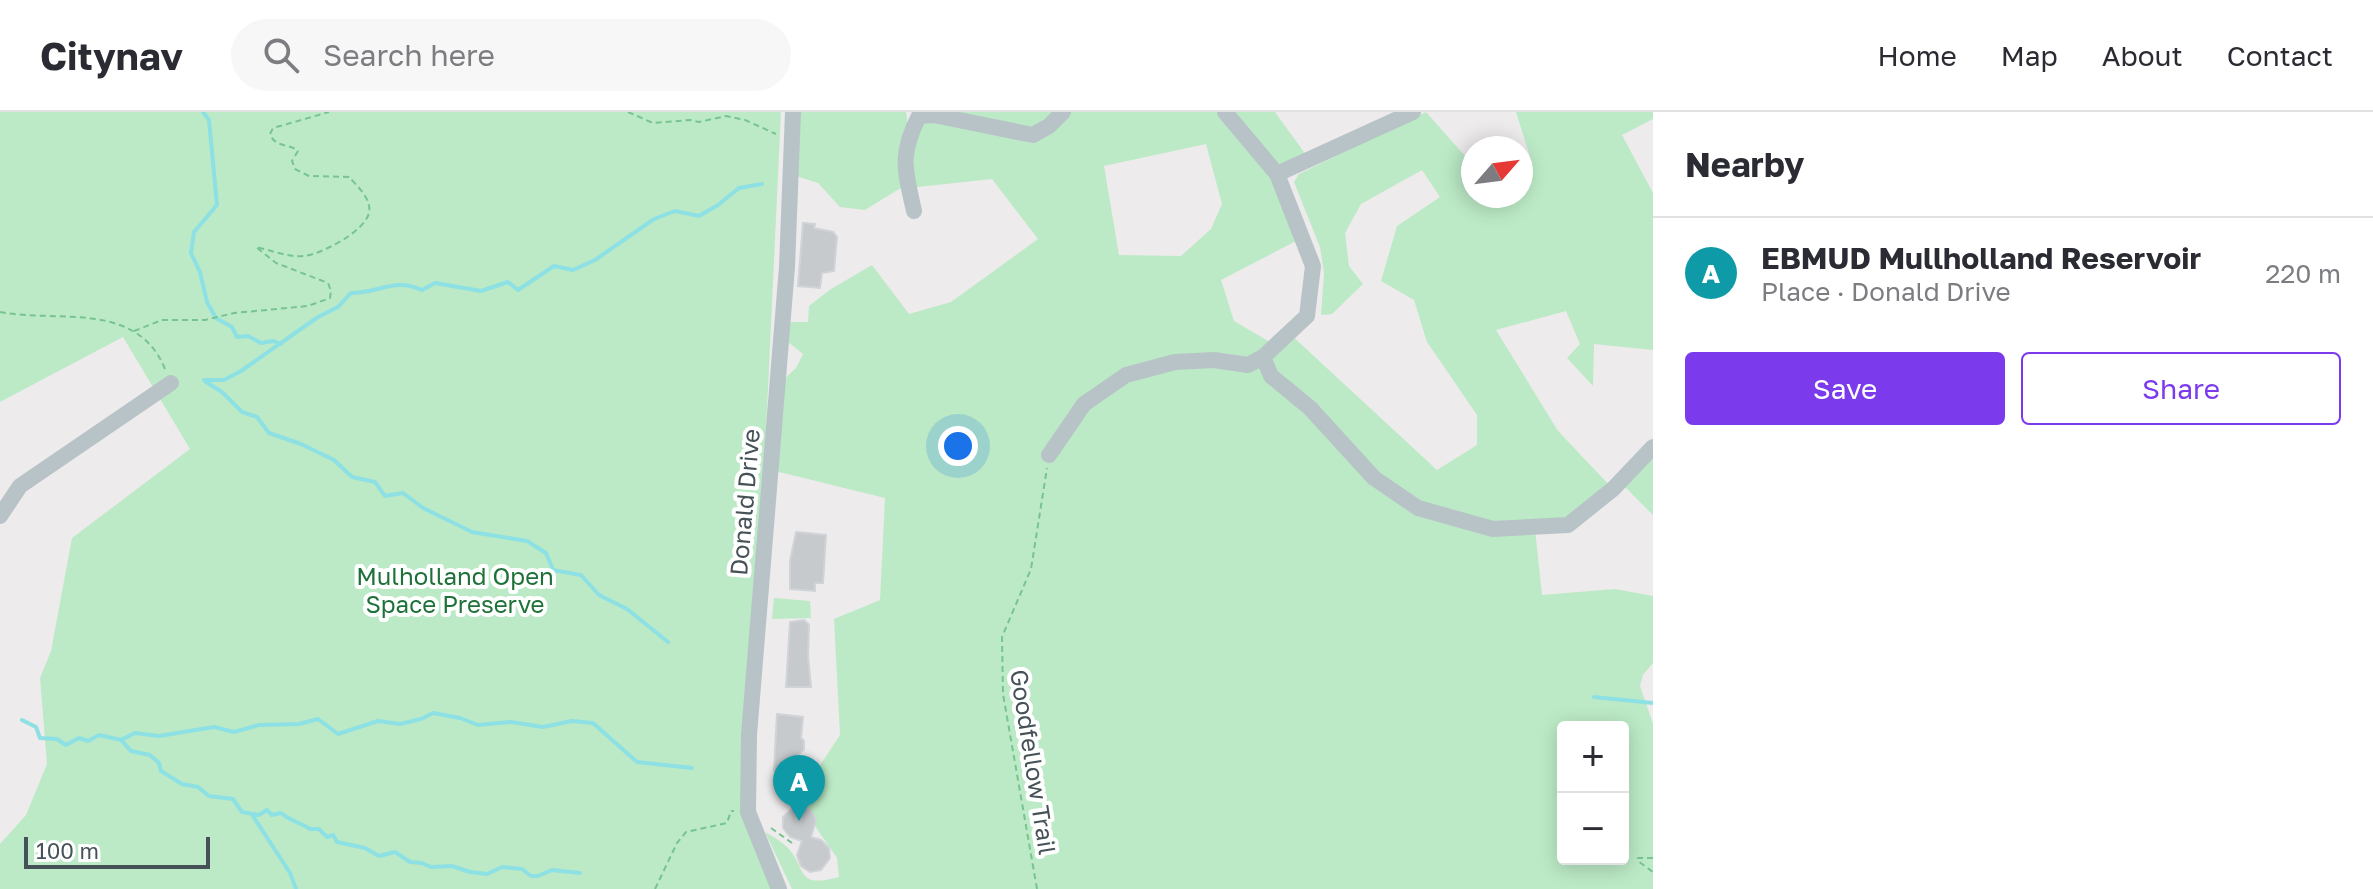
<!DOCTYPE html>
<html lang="en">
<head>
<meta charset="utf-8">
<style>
	:root { --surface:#fff; --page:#f7f7f7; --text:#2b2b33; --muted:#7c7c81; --line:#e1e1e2; --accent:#7c3aed }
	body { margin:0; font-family:"Golos Text",sans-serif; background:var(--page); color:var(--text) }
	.controls { position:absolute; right:24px; bottom:24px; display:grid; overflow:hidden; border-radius:8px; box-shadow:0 4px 20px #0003 }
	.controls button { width:72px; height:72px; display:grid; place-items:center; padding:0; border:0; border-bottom:2px solid var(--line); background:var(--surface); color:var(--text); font:40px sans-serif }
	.compass { position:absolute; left:1461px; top:24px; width:72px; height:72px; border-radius:50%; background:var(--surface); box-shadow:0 4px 20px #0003; rotate:62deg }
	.scale { position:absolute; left:24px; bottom:20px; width:186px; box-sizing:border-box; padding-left:8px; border:4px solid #465257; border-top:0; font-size:22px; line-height:28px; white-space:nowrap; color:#465257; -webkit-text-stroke:6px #fff; paint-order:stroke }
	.you { position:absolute; left:958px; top:334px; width:28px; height:28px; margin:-20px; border:6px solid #fff; border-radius:50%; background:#1a73e8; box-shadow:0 0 0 12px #1a73e833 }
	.badge { display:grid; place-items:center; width:52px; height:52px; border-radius:50%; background:var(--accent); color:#fff; font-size:26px; font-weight:700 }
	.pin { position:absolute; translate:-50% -66px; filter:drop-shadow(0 2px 4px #0008) }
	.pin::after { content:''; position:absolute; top:42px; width:28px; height:24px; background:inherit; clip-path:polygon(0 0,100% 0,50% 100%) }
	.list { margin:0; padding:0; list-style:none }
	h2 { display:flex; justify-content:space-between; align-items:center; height:104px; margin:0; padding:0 32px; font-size:34px }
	h2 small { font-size:26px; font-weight:400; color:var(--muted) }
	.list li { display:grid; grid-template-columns:52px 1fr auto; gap:24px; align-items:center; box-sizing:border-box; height:112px; padding:0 32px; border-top:2px solid var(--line) }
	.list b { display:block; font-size:30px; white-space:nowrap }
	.list p { margin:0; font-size:26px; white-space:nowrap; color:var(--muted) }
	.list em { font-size:26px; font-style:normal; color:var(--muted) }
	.actions { display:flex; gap:16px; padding:24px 32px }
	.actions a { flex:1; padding:18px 0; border:2px solid var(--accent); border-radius:8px; text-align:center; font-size:28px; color:var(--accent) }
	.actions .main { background:var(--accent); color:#fff }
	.icon { flex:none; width:44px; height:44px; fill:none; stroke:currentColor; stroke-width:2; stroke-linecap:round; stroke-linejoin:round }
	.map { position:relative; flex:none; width:1653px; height:777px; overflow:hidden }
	header { display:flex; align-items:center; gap:48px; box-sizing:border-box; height:112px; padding:0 40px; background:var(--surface); border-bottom:2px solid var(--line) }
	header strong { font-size:38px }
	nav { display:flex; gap:44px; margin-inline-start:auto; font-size:28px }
	.search { width:560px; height:72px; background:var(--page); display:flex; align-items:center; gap:20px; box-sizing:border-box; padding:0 28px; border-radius:44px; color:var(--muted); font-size:30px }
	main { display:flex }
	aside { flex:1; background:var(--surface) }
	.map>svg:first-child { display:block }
</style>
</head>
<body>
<header>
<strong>Citynav</strong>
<div class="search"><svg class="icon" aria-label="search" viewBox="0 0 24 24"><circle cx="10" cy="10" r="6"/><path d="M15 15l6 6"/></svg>Search here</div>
<nav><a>Home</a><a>Map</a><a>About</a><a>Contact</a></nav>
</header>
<main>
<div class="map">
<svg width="1653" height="777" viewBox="0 0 1653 777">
	<rect width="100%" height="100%" fill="#eeebec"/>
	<g fill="#bceac6" fill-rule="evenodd">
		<polygon points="0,0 781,0 748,700 779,777 0,777 0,732 26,703 47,652 40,566 51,539 72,426 190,337 123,225 0,290"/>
		<path d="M793 0H906L909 22 919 4 961 7 960 0H1275L1309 47 1278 62 1302 126 1221 168 1234 209 1275 233 1289 221 1437 358 1477 333V303L1427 230 1414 188 1381 169 1397 114 1440 85 1422 58 1361 92 1345 121 1349 154 1363 172 1332 202 1321 203 1324 161 1320 135 1294 70 1299 62 1426 0 1473 53V84H1521V63L1532 51 1516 0H1653V7L1622 23 1653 81V238L1594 232 1593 274 1567 246 1580 232 1566 199 1496 218 1558 319 1613 377 1568 413 1535 417 1542 483 1615 477 1653 484V551L1643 563 1640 574 1653 612V777H792L765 720C772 724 781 729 787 735 808 757 794 777 839 765L837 746 815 714 814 703 801 694 811 667 840 623 834 507 880 488 885 386 771 358 778 273 796 256 803 242 782 225 783 210H808L809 194 831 177 872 153 909 202 951 190 1038 127 992 67 899 77 865 98 840 95 818 71 790 62ZM1206 32 1222 92 1211 117 1181 144 1119 143 1104 54ZM1563 615H1623V747H1563Z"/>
		<polygon points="1653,335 1653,403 1620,370"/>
		<polygon points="774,486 810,489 811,506 772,507"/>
	</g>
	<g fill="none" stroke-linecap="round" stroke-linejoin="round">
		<g stroke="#8de0e3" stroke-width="4">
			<polyline points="203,0 209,8 217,93 194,120 191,141 200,160 207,190 216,206 232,215 237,225 248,224 261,231 273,229 281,232"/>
			<path d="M204 268H224L241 259 318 205 338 195 351 181C381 181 393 165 422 178L435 171 481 179 508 170 518 178 554 154 573 158 595 148 654 107 675 99 699 104 718 93 739 76 762 72"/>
			<polyline points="206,270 222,280 242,300 257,305 269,321 301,332 334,348 352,365 375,370 385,384 403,381 423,396 472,420 527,429 546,441 553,458 581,463 599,483 627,497 668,530"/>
			<polyline points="1594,585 1653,591"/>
			<polyline points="22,608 36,615 40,626 57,627 66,633 79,626 88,629 99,623 121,628 135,621 159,624 214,615 234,620 259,613 299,612 318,607 338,622 378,609 400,612 421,607 433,601 460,606 478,613 511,610 543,615 572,609 593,611 637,650 692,656"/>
			<path d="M122 629 131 639 150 643 159 651 161 659 182 672 198 675 209 684 233 687 242 700 259 703 267 698 272 703 281 701C290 709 300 710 310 717H319L327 725 333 723 337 730 365 736 379 744 395 740 410 750 422 751 431 755 452 754 470 760 487 762 502 755 522 757 531 764H538L552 758 580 761"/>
			<polyline points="253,704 290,761 296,777"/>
		</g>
	</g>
	<g fill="#c6cacd" stroke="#d0d3d7" stroke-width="2">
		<polygon points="803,111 815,112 814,116 833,120 837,125 834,159 822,161 820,176 798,174"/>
		<polygon points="796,420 826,423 823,471 815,471 815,479 790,477 790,449"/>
		<polygon points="804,508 809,513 808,544 811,575 786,575 790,510"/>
		<polygon points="777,602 803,605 801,626 804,629 804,637 781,660 774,659"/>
		<polygon points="795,694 811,698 816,708 811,725 821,728 829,736 830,746 821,758 810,760 801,754 797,743 802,729 790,725 783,716 783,705"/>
	</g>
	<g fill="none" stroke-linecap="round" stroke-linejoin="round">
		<g stroke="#77c491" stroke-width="2" stroke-dasharray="6 4" stroke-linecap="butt">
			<polyline points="628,0 653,11 690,8 699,10 726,4 745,8 776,22"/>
			<path d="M0 200C57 211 137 188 165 257"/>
			<path d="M134 219 162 208H205L234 201 308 194 330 186 331 179 328 171 276 151 256 135C271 138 289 146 304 144 322 142 365 119 369 101 372 87 357 74 349 65L309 64 295 57 292 49 298 39C289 31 275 36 270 22L273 16 329 0"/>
			<polyline points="771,716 792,731"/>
			<polyline points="1653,746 1638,746 1638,749 1653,760"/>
			<polyline points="655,777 677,731 686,720 727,711 731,699 734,699"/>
			<polyline points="1037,777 1003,582 1002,525 1031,457 1047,356"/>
		</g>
		<g stroke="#b8c3c7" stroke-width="16">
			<polyline points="1277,62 1413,0"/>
			<path d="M914 99C905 58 899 43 919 4L934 3 1033 23 1049 14 1063 0"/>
			<polyline points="1263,245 1271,264 1310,296 1374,366 1418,396 1493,417 1568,413 1613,377 1653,335"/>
			<polyline points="1049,343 1084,292 1126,263 1175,250 1214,248 1248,253 1263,245 1307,204 1313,154 1277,62 1225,0"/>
			<polyline points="0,404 20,374 171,271"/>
			<polyline points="779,777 748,700 749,623 787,155 793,0"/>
		</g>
	</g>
	<g text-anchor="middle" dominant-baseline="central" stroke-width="8" stroke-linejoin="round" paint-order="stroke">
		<g font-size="24" fill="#465257" stroke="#fff">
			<text transform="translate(744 390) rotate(-85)">Donald Drive</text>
			<text transform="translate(1034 650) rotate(81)">Goodfellow Trail</text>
		</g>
		<g font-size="24" fill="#1e7139" stroke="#fff">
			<text x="455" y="463">Mulholland Open<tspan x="455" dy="28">Space Preserve</tspan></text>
		</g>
	</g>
</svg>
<div class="controls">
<button>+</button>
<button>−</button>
</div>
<svg class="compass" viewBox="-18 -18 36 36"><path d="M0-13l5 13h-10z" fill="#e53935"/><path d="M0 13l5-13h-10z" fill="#7c7c81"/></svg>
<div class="scale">100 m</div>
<div class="you"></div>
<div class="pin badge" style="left:799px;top:709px;background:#0f9aa8">A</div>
</div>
<aside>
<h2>Nearby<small></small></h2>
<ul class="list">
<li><span class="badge" style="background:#0f9aa8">A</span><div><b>EBMUD Mullholland Reservoir</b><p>Place · Donald Drive</p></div><em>220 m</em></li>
</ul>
<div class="actions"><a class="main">Save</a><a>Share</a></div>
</aside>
</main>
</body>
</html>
